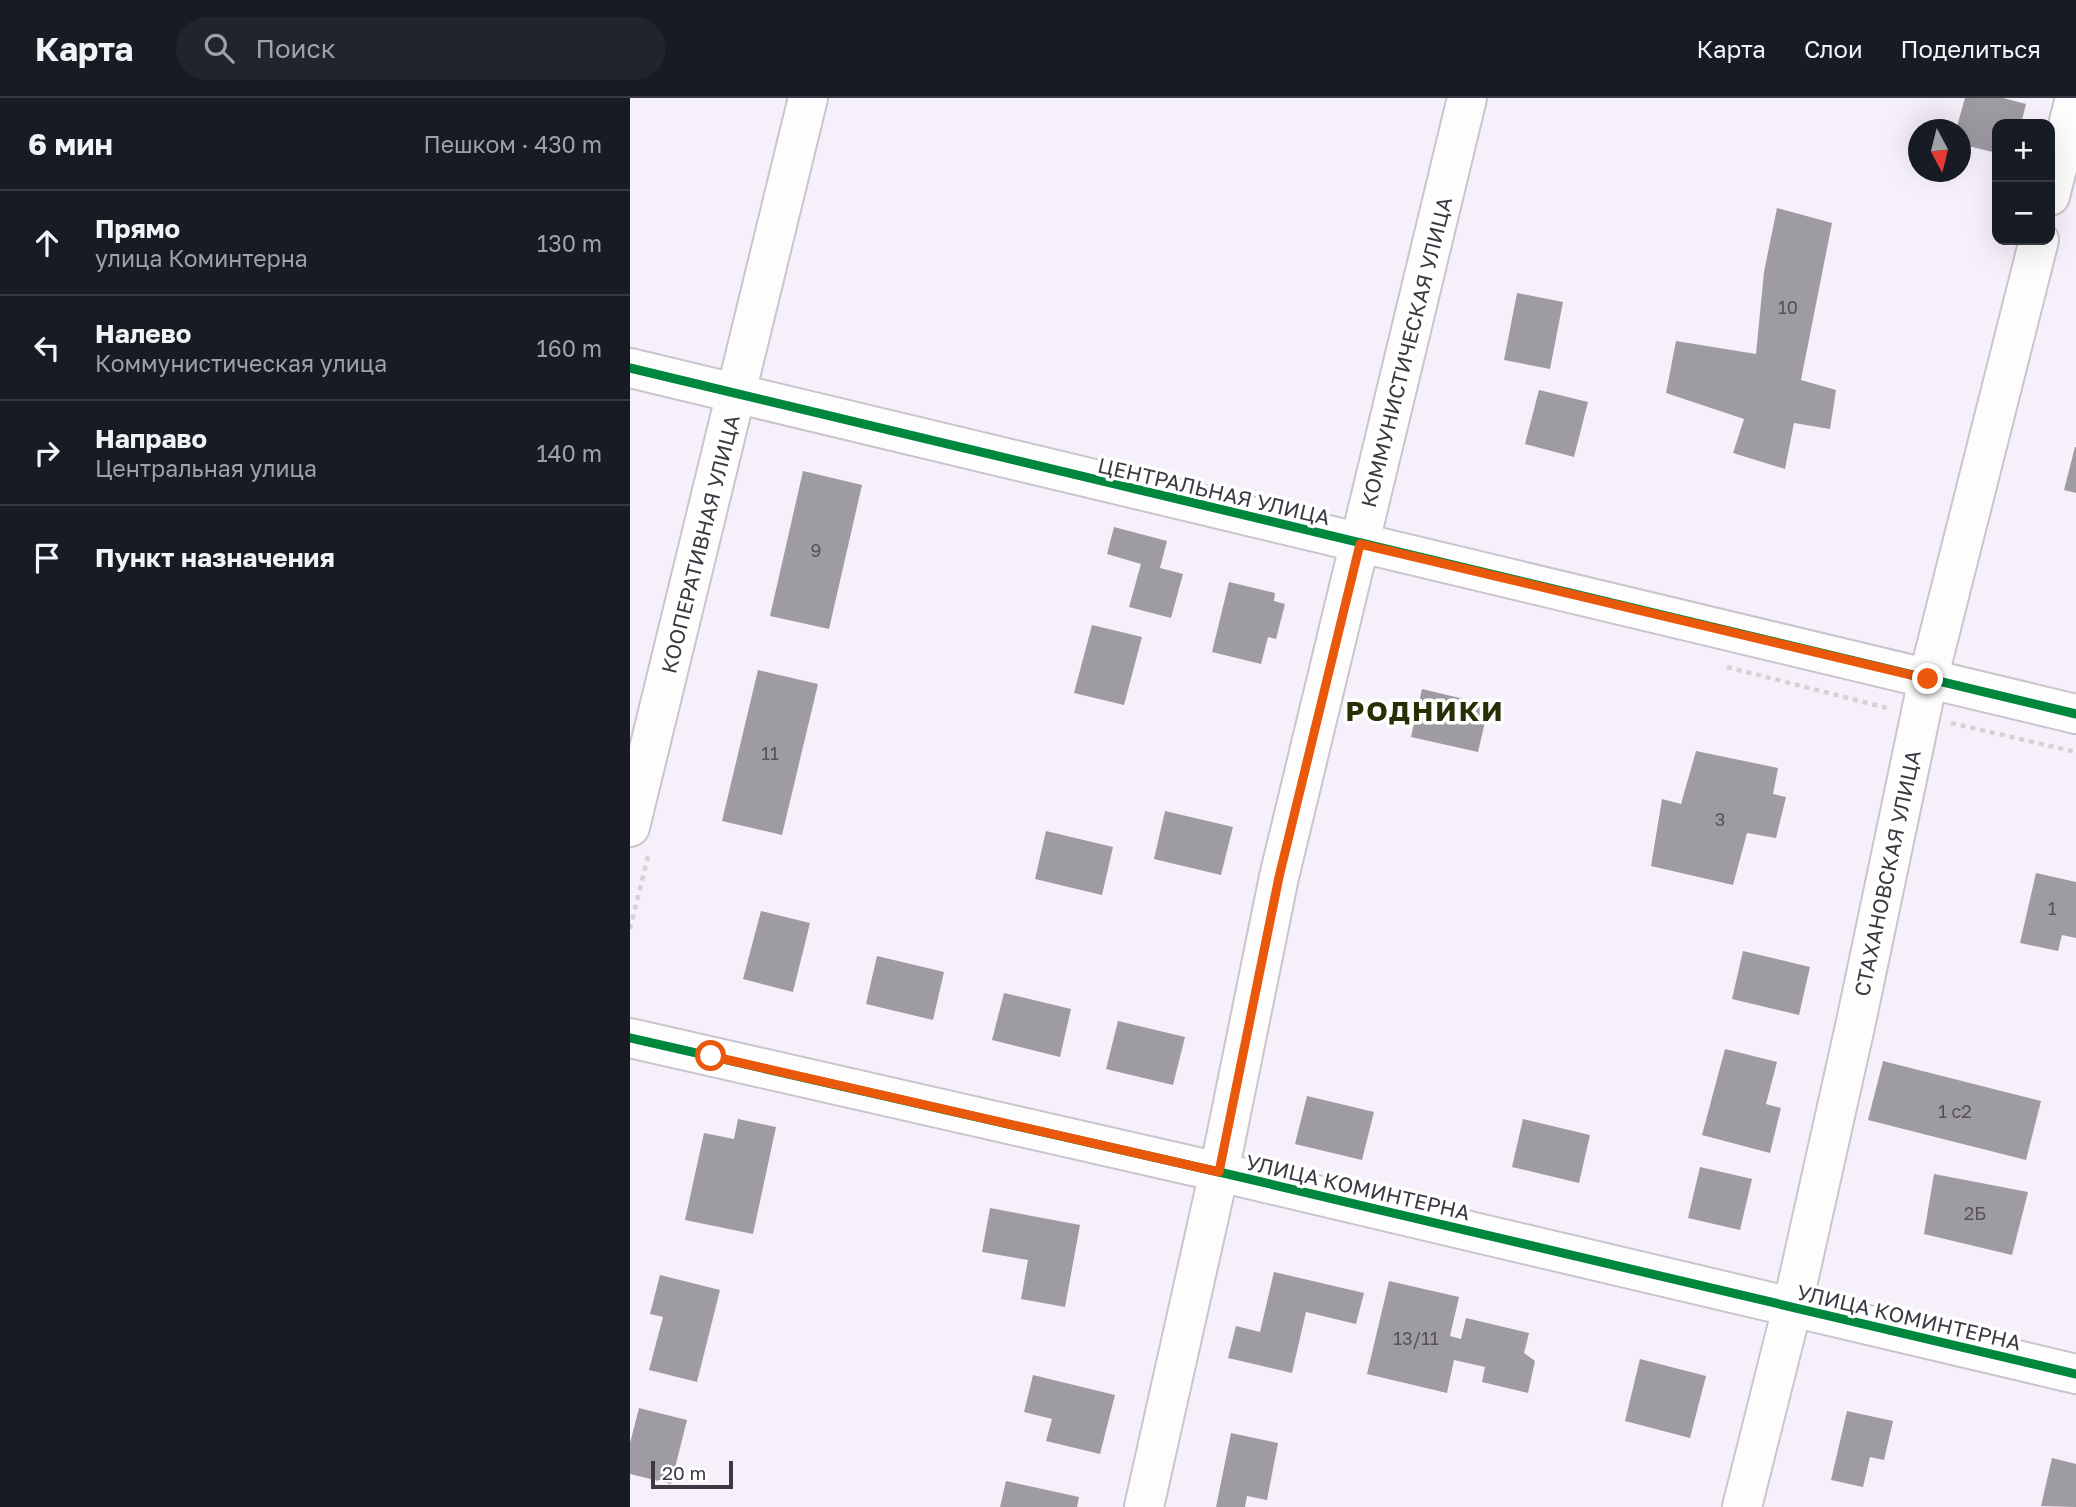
<!DOCTYPE html>
<html lang="ru">
<head>
<meta charset="utf-8">
<style>
	:root { --surface:#171b24; --page:#20242c; --text:#f1f3f6; --muted:#9ea1a6; --line:#363941 }
	body { margin:0; font-family:"Golos Text",sans-serif; background:var(--page); color:var(--text) }
	.controls { position:absolute; right:21px; top:21px; display:grid; overflow:hidden; border-radius:14px; box-shadow:0 7px 28px #0002 }
	.controls button { width:63px; height:63px; display:grid; place-items:center; padding:0; border:0; border-bottom:2px solid var(--line); background:var(--surface); color:var(--text); font:35px sans-serif }
	.compass { position:absolute; left:1278px; top:21px; width:63px; height:63px; border-radius:50%; background:var(--surface); box-shadow:0 7px 28px #0002; rotate:173deg }
	.scale { position:absolute; left:21px; bottom:18px; width:82px; box-sizing:border-box; padding-left:7px; border:4px solid #3d3841; border-top:0; font-size:19px; line-height:24px; white-space:nowrap; color:#3d3841; -webkit-text-stroke:5px #fff; paint-order:stroke }
	.stop { position:absolute; width:21px; height:21px; margin:-16px; border:5px solid #ea580c; border-radius:50%; background:#fff }
	.stop.end { background:#ea580c; border-color:#fff; box-shadow:0 2px 7px #0008 }
	.list { margin:0; padding:0; list-style:none }
	h2 { display:flex; justify-content:space-between; align-items:center; height:91px; margin:0; padding:0 28px; font-size:30px }
	h2 small { font-size:23px; font-weight:400; color:var(--muted) }
	.list li { display:grid; grid-template-columns:46px 1fr auto; gap:21px; align-items:center; box-sizing:border-box; height:105px; padding:0 28px; border-top:2px solid var(--line) }
	.list b { display:block; font-size:26px; white-space:nowrap }
	.list p { margin:0; font-size:23px; white-space:nowrap; color:var(--muted) }
	.list em { font-size:23px; font-style:normal; color:var(--muted) }
	.icon { flex:none; width:38px; height:38px; fill:none; stroke:currentColor; stroke-width:2; stroke-linecap:round; stroke-linejoin:round }
	.map { position:relative; flex:none; width:1446px; height:1409px; overflow:hidden }
	header { display:flex; align-items:center; gap:42px; box-sizing:border-box; height:98px; padding:0 35px; background:var(--surface); border-bottom:2px solid var(--line) }
	header strong { font-size:33px }
	nav { display:flex; gap:38px; margin-inline-start:auto; font-size:24px }
	.search { width:490px; height:63px; background:var(--page); display:flex; align-items:center; gap:18px; box-sizing:border-box; padding:0 24px; border-radius:38px; color:var(--muted); font-size:26px }
	main { display:flex }
	aside { flex:1; background:var(--surface) }
	.map>svg:first-child { display:block }
</style>
</head>
<body>
<header>
<strong>Карта</strong>
<div class="search"><svg class="icon" aria-label="search" viewBox="0 0 24 24"><circle cx="10" cy="10" r="6"/><path d="M15 15l6 6"/></svg>Поиск</div>
<nav><a>Карта</a><a>Слои</a><a>Поделиться</a></nav>
</header>
<main>
<aside>
<h2>6 мин<small>Пешком · 430 m</small></h2>
<ul class="list">
<li><svg class="icon" aria-label="ahead" viewBox="0 0 24 24"><path d="M12 20V5M6 11l6-6 6 6"/></svg><div><b>Прямо</b><p>улица Коминтерна</p></div><em>130 m</em></li>
<li><svg class="icon" aria-label="left" viewBox="0 0 24 24"><path d="M17 20v-9H6M10 6l-5 5 5 5"/></svg><div><b>Налево</b><p>Коммунистическая улица</p></div><em>160 m</em></li>
<li><svg class="icon" aria-label="right" viewBox="0 0 24 24"><path d="M7 20v-9h11M14 6l5 5-5 5"/></svg><div><b>Направо</b><p>Центральная улица</p></div><em>140 m</em></li>
<li><svg class="icon" aria-label="arrive" viewBox="0 0 24 24"><path d="M6 21V4h12l-3 4 3 4H6"/></svg><div><b>Пункт назначения</b></div></li>
</ul>
</aside>
<div class="map">
<svg width="1446" height="1409" viewBox="0 0 1446 1409">
	<rect width="100%" height="100%" fill="#f6f0fa"/>
	<g fill="#9f9ba3">
		<polygon points="1335,0 1373,0 1396,6 1391,26 1367,26 1367,55 1330,46 1330,32 1326,32"/>
		<polygon points="1147,110 1202,125 1171,282 1206,292 1200,331 1164,325 1155,371 1103,355 1114,321 1036,295 1046,243 1126,256 1134,174"/>
		<polygon points="887,195 933,204 920,271 874,262"/>
		<polygon points="909,292 958,304 944,359 895,346"/>
		<polygon points="1445,349 1446,349 1446,395 1434,392"/>
		<polygon points="173,373 232,387 199,531 140,518"/>
		<polygon points="484,429 537,443 530,470 553,476 541,520 499,509 511,466 477,456"/>
		<polygon points="599,484 645,495 644,503 655,506 646,541 638,539 631,566 582,554"/>
		<polygon points="462,527 512,539 494,607 444,595"/>
		<polygon points="128,572 188,586 152,737 92,723"/>
		<polygon points="792,591 859,607 848,654 781,639"/>
		<polygon points="1066,653 1148,670 1143,696 1156,699 1146,740 1117,735 1103,787 1021,768 1032,701 1051,706"/>
		<polygon points="535,713 603,729 591,777 524,761"/>
		<polygon points="416,733 483,749 472,797 405,781"/>
		<polygon points="1406,775 1446,784 1446,840 1432,837 1428,853 1390,845"/>
		<polygon points="131,813 180,825 163,894 113,881"/>
		<polygon points="1113,853 1180,869 1169,917 1102,901"/>
		<polygon points="247,858 314,874 303,922 236,906"/>
		<polygon points="374,895 441,911 430,959 362,942"/>
		<polygon points="488,923 555,939 543,987 476,971"/>
		<polygon points="1095,951 1147,964 1136,1006 1151,1010 1140,1055 1072,1037"/>
		<polygon points="1253,963 1411,1003 1396,1062 1238,1022"/>
		<polygon points="677,998 744,1014 732,1062 665,1046"/>
		<polygon points="108,1021 146,1029 123,1136 55,1122 74,1035 104,1041"/>
		<polygon points="893,1021 960,1037 949,1085 882,1069"/>
		<polygon points="1070,1069 1122,1081 1110,1132 1058,1120"/>
		<polygon points="1304,1076 1398,1094 1382,1157 1294,1136"/>
		<polygon points="360,1110 450,1127 435,1209 391,1201 398,1162 352,1154"/>
		<polygon points="644,1174 734,1195 726,1226 676,1214 662,1275 598,1260 606,1228 630,1234"/>
		<polygon points="30,1177 90,1192 67,1284 19,1272 33,1219 20,1216"/>
		<polygon points="759,1183 829,1199 820,1238 831,1241 836,1220 899,1235 894,1255 905,1263 898,1295 852,1284 855,1269 824,1262 817,1295 737,1276"/>
		<polygon points="1010,1261 1076,1278 1060,1340 995,1323"/>
		<polygon points="403,1277 485,1297 470,1356 416,1343 422,1321 394,1314"/>
		<polygon points="9,1310 57,1322 41,1386 0,1376 0,1345"/>
		<polygon points="1217,1313 1263,1323 1254,1362 1240,1359 1233,1389 1201,1382"/>
		<polygon points="601,1335 648,1345 637,1402 617,1398 615,1409 586,1409"/>
		<polygon points="1422,1360 1446,1366 1446,1409 1411,1408"/>
		<polygon points="376,1383 449,1399 447,1409 370,1409"/>
	</g>
	<g fill="none" stroke-linecap="round" stroke-linejoin="round">
		<g stroke="#cac5cd" stroke-width="42">
			<g id="minor">
				<polyline points="1420,98 1445,0"/>
				<polyline points="0,270 1446,616"/>
				<polyline points="0,729 178,0"/>
				<polyline points="0,940 589,1074 1446,1276"/>
				<polyline points="514,1409 589,1074 649,779 837,0"/>
				<polyline points="1112,1409 1162,1210 1226,924 1298,581 1409,142"/>
			</g>
		</g>
		<g stroke="#d3d2d5" stroke-width="4.5" stroke-dasharray="5 5" stroke-linecap="butt">
			<polyline points="1097,569 1261,611"/>
			<polyline points="1321,625 1446,654"/>
			<polyline points="0,831 19,754"/>
		</g>
		<use href="#minor" stroke="#fefdfe" stroke-width="38"/>
		<g stroke="#fff" stroke-width="13">
			<g id="cycleway">
				<polyline points="0,270 1446,616"/>
				<polyline points="0,940 589,1074 1446,1276"/>
			</g>
		</g>
		<use href="#cycleway" stroke="#00873e" stroke-width="9"/>
	</g>
	<g fill="none" stroke-linecap="round" stroke-linejoin="round">
		<polyline stroke="#ea580c" stroke-width="9" points="81,958 589,1074 649,779 730,446 1298,581"/>
	</g>
	<g text-anchor="middle" dominant-baseline="central" stroke-width="7" stroke-linejoin="round" paint-order="stroke">
		<g font-size="18" fill="#56515a">
			<text x="1158" y="209">10</text>
			<text x="186" y="452">9</text>
			<text x="140" y="655">11</text>
			<text x="1090" y="721">3</text>
			<text x="1422" y="810">1</text>
			<text x="1325" y="1013">1 с2</text>
			<text x="1345" y="1115">2Б</text>
			<text x="786" y="1240">13/11</text>
		</g>
		<g font-size="21" fill="#3d3841" stroke="#fff">
			<text transform="translate(776 254) rotate(-76)">КОММУНИСТИЧЕСКАЯ УЛИЦА</text>
			<text transform="translate(584 393) rotate(13)">ЦЕНТРАЛЬНАЯ УЛИЦА</text>
			<text transform="translate(70 446) rotate(-76)">КООПЕРАТИВНАЯ УЛИЦА</text>
			<text transform="translate(1257 775) rotate(-78)">СТАХАНОВСКАЯ УЛИЦА</text>
			<text transform="translate(728 1089) rotate(13)">УЛИЦА КОМИНТЕРНА</text>
			<text transform="translate(1279 1219) rotate(13)">УЛИЦА КОМИНТЕРНА</text>
		</g>
		<g font-size="28" font-weight="bold" letter-spacing="2" fill="#2a2e04" stroke="#fff">
			<text x="795" y="612">РОДНИКИ</text>
		</g>
	</g>
</svg>
<div class="controls">
<button>+</button>
<button>−</button>
</div>
<svg class="compass" viewBox="-18 -18 36 36"><path d="M0-13l5 13h-10z" fill="#e53935"/><path d="M0 13l5-13h-10z" fill="#9ea1a6"/></svg>
<div class="scale">20 m</div>
<div class="stop" style="left:81px;top:958px"></div>
<div class="stop end" style="left:1298px;top:581px"></div>
</div>
</main>
</body>
</html>
